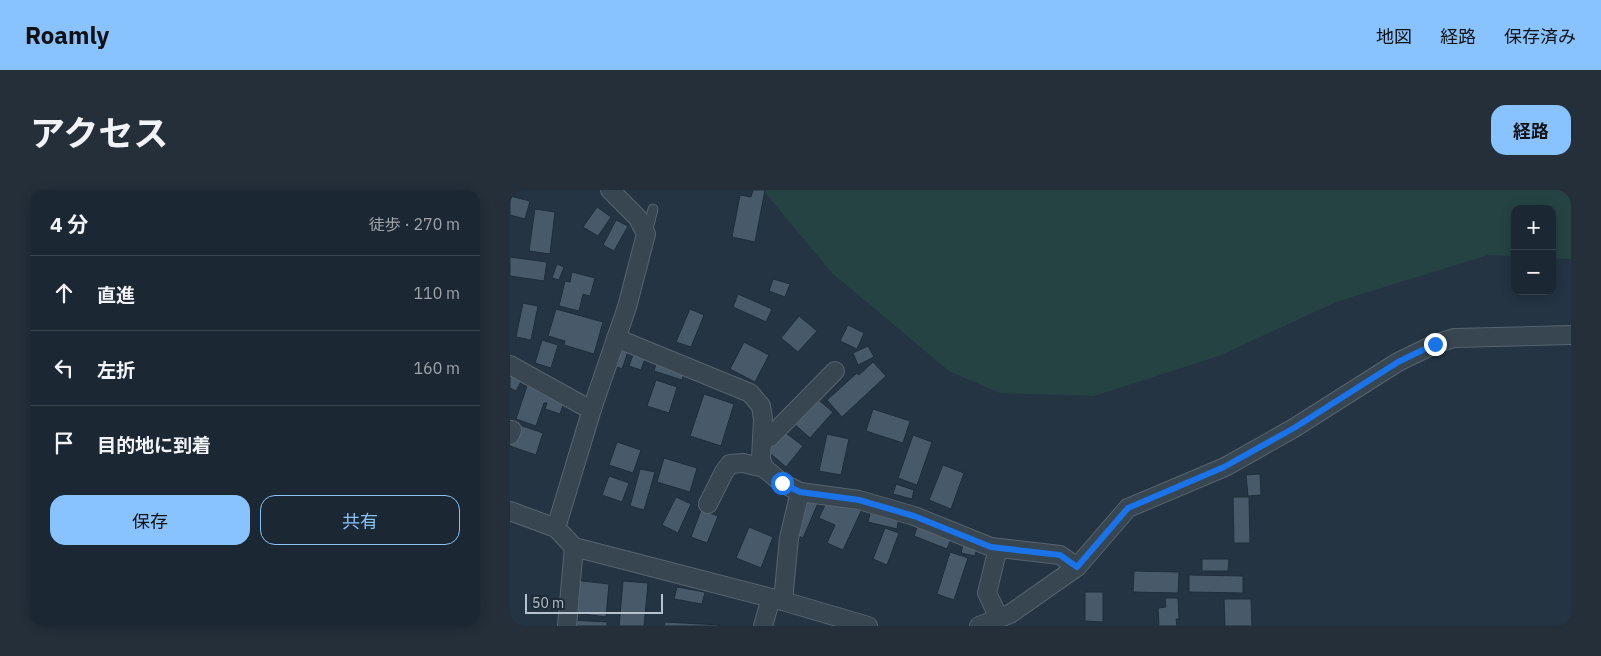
<!DOCTYPE html>
<html lang="ja">
<head>
<meta charset="utf-8">
<style>
	:root { --surface:#1b2732; --page:#242f3a; --text:#f1f3f6; --muted:#a0a5ac; --line:#39444d; --accent:#88c2ff }
	body { margin:0; font-family:"IBM Plex Sans","Noto Sans JP",sans-serif; background:var(--page); color:var(--text) }
	.controls { position:absolute; right:15px; top:15px; display:grid; overflow:hidden; border-radius:10px; box-shadow:0 2px 12px #0003 }
	.controls button { width:45px; height:45px; display:grid; place-items:center; padding:0; border:0; border-bottom:1px solid var(--line); background:var(--surface); color:var(--text); font:25px sans-serif }
	.scale { position:absolute; left:15px; bottom:12px; width:138px; box-sizing:border-box; padding-left:5px; border:2px solid #b5c1cc; border-top:0; font-size:14px; line-height:18px; white-space:nowrap; color:#b5c1cc; -webkit-text-stroke:4px #1d2b37; paint-order:stroke }
	.stop { position:absolute; width:15px; height:15px; margin:-11px; border:4px solid #1a73e8; border-radius:50%; background:#fff }
	.stop.end { background:#1a73e8; border-color:#fff; box-shadow:0 1px 5px #0008 }
	.list { margin:0; padding:0; list-style:none }
	h2 { display:flex; justify-content:space-between; align-items:center; height:65px; margin:0; padding:0 20px; font-size:21px }
	h2 small { font-size:16px; font-weight:400; color:var(--muted) }
	.list li { display:grid; grid-template-columns:32px 1fr auto; gap:15px; align-items:center; box-sizing:border-box; height:75px; padding:0 20px; border-top:1px solid var(--line) }
	.list b { display:block; font-size:19px; white-space:nowrap }
	.list em { font-size:16px; font-style:normal; color:var(--muted) }
	.actions { display:flex; gap:10px; padding:15px 20px }
	.actions a { flex:1; padding:11px 0; border:1px solid var(--accent); border-radius:15px; text-align:center; font-size:18px; color:var(--accent) }
	.actions .main { background:var(--accent); color:#111 }
	.icon { flex:none; width:28px; height:28px; fill:none; stroke:currentColor; stroke-width:2; stroke-linecap:round; stroke-linejoin:round }
	.map { position:relative; flex:none; width:1061px; height:436px; overflow:hidden; border-radius:15px }
	header { display:flex; align-items:center; gap:30px; box-sizing:border-box; height:70px; padding:0 25px; background:var(--accent); color:#111 }
	header strong { font-size:24px }
	nav { display:flex; gap:28px; margin-inline-start:auto; font-size:18px }
	.intro { display:flex; align-items:center; justify-content:space-between; box-sizing:border-box; height:120px; padding:0 30px }
	h1 { margin:0; font-size:35px }
	.button { padding:12px 22px; border-radius:15px; background:var(--accent); color:#111; font-size:18px; font-weight:700 }
	main { display:flex; gap:30px; padding:0 30px }
	aside { flex:1; background:var(--surface); border-radius:15px; box-shadow:0 2px 12px #0003 }
	.map>svg:first-child { display:block }
</style>
</head>
<body>
<header>
<strong>Roamly</strong>
<nav><a>地図</a><a>経路</a><a>保存済み</a></nav>
</header>
<div class="intro"><h1>アクセス</h1><a class="button">経路</a></div>
<main>
<aside>
<h2>4 分<small>徒歩 · 270 m</small></h2>
<ul class="list">
<li><svg class="icon" aria-label="ahead" viewBox="0 0 24 24"><path d="M12 20V5M6 11l6-6 6 6"/></svg><div><b>直進</b></div><em>110 m</em></li>
<li><svg class="icon" aria-label="left" viewBox="0 0 24 24"><path d="M17 20v-9H6M10 6l-5 5 5 5"/></svg><div><b>左折</b></div><em>160 m</em></li>
<li><svg class="icon" aria-label="arrive" viewBox="0 0 24 24"><path d="M6 21V4h12l-3 4 3 4H6"/></svg><div><b>目的地に到着</b></div></li>
</ul>
<div class="actions"><a class="main">保存</a><a>共有</a></div>
</aside>
<div class="map">
<svg width="1061" height="436" viewBox="0 0 1061 436">
	<rect width="100%" height="100%" fill="#243443"/>
	<polygon fill="#264344" points="253,0 1061,0 1061,69 1042,68 1042,19 1005,19 1005,66 978,65 826,112 709,166 584,206 490,203 439,181 322,83"/>
	<g fill="#485a69" stroke="#1f2d39">
		<polygon points="243,0 255,0 245,52 222,47 230,5 241,7"/>
		<polygon points="0,6 20,11 15,29 0,25"/>
		<polygon points="87,17 101,27 88,46 73,37"/>
		<polygon points="25,19 45,22 40,64 19,61"/>
		<polygon points="106,30 118,36 104,61 93,55"/>
		<polygon points="0,67 37,72 34,91 0,86"/>
		<polygon points="47,74 54,77 49,90 42,88"/>
		<polygon points="62,82 85,88 80,106 73,104 69,121 49,116 55,91 60,92"/>
		<polygon points="263,89 280,94 275,107 259,101"/>
		<polygon points="228,104 262,119 256,132 223,117"/>
		<polygon points="13,113 28,116 21,150 6,147"/>
		<polygon points="46,119 93,132 84,164 54,155 55,151 38,146"/>
		<polygon points="180,119 194,125 181,157 166,152"/>
		<polygon points="289,126 307,141 288,162 271,148"/>
		<polygon points="338,135 354,143 347,159 330,151"/>
		<polygon points="32,150 48,155 41,178 25,173"/>
		<polygon points="108,152 120,156 112,179 100,174"/>
		<polygon points="234,152 259,165 245,192 220,179"/>
		<polygon points="358,156 364,167 348,175 343,163"/>
		<polygon points="125,159 137,163 131,180 119,176"/>
		<polygon points="148,167 176,177 172,190 144,181"/>
		<polygon points="363,172 376,186 332,227 317,210 347,183 349,185"/>
		<polygon points="0,179 14,186 6,201 0,198"/>
		<polygon points="19,190 56,207 50,224 35,219 37,213 34,213 26,236 6,229"/>
		<polygon points="146,190 167,197 159,223 137,216"/>
		<polygon points="194,204 224,214 211,256 180,246"/>
		<polygon points="305,207 323,222 300,248 283,233"/>
		<polygon points="363,219 400,231 393,253 356,241"/>
		<polygon points="1,232 33,243 26,265 0,256"/>
		<polygon points="272,240 293,256 276,277 256,260"/>
		<polygon points="317,244 339,249 331,285 309,281"/>
		<polygon points="403,245 422,252 407,295 388,288"/>
		<polygon points="107,252 131,260 123,283 99,275"/>
		<polygon points="154,268 187,278 180,302 147,292"/>
		<polygon points="433,275 454,283 441,319 419,310"/>
		<polygon points="130,279 145,282 134,320 120,316"/>
		<polygon points="750,284 751,305 738,306 736,285"/>
		<polygon points="99,286 119,293 112,312 92,305"/>
		<polygon points="386,294 404,300 402,309 383,304"/>
		<polygon points="292,306 308,313 293,348 277,341"/>
		<polygon points="319,306 353,317 333,360 317,353 325,335 309,328"/>
		<polygon points="166,307 181,314 168,343 152,335"/>
		<polygon points="723,307 739,307 740,353 724,353"/>
		<polygon points="362,314 390,320 387,339 358,332"/>
		<polygon points="191,320 208,326 197,353 181,347"/>
		<polygon points="410,329 444,342 437,359 404,346"/>
		<polygon points="239,337 263,347 251,378 226,368"/>
		<polygon points="375,338 389,343 377,375 363,369"/>
		<polygon points="455,347 469,350 465,366 451,363"/>
		<polygon points="440,362 458,368 444,410 427,404"/>
		<polygon points="692,369 719,369 718,381 692,381"/>
		<polygon points="624,381 669,382 668,403 623,402"/>
		<polygon points="679,385 733,386 733,403 679,402"/>
		<polygon points="63,390 99,394 96,427 59,422"/>
		<polygon points="113,391 138,393 134,436 109,436"/>
		<polygon points="167,397 195,402 192,414 164,409"/>
		<polygon points="575,402 593,402 593,432 575,431"/>
		<polygon points="655,408 668,408 669,429 666,429 667,436 649,436 648,418 656,417"/>
		<polygon points="714,409 741,409 742,436 715,436"/>
		<polygon points="61,430 97,432 97,436 61,436"/>
		<polygon points="155,432 210,435 209,436 154,436"/>
	</g>
	<g fill="none" stroke-linecap="round" stroke-linejoin="round">
		<g stroke="#56646f" stroke-width="11">
			<polyline id="lane" points="137,43 143,19"/>
		</g>
		<g stroke="#56646f" stroke-width="20">
			<g id="street">
				<polyline points="106,148 240,203 251,216 253,229 251,269 254,278 272,293 290,302 349,310 404,326 481,357 550,365 567,377"/>
				<polyline points="0,175 72,215 82,219"/>
				<polyline points="0,245 2,240"/>
				<polyline points="252,251 260,247 325,181"/>
				<polyline points="198,314 214,282 220,274 233,273 254,278"/>
				<polyline points="0,321 46,338 64,357 273,411 358,436"/>
				<polyline points="46,338 82,219 117,117 136,44 128,28 100,0"/>
				<polyline points="488,358 477,403 489,428"/>
				<polyline points="273,411 279,348 290,302"/>
				<polyline points="57,436 64,357"/>
				<polyline points="253,436 261,408"/>
				<polyline points="469,436 500,424 567,377 618,318 715,277 784,238 888,172 925,154 944,148 1061,145"/>
			</g>
		</g>
		<use href="#lane" stroke="#384652" stroke-width="9"/>
		<use href="#street" stroke="#384652" stroke-width="18"/>
	</g>
	<g fill="none" stroke-linecap="round" stroke-linejoin="round">
		<polyline stroke="#1a73e8" stroke-width="6" points="272,293 290,302 349,310 404,326 481,357 550,365 567,377 618,318 714,277 784,238 888,172 925,154"/>
	</g>
</svg>
<div class="controls">
<button>+</button>
<button>−</button>
</div>
<div class="scale">50 m</div>
<div class="stop" style="left:272px;top:293px"></div>
<div class="stop end" style="left:925px;top:154px"></div>
</div>
</main>
</body>
</html>
